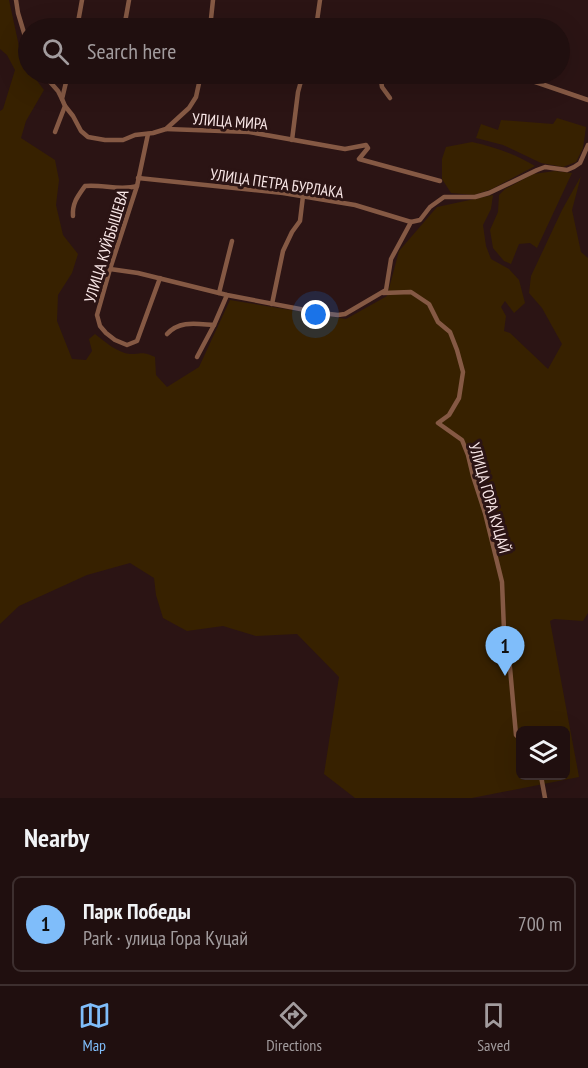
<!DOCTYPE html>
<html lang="en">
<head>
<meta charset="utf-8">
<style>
	:root { --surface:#200f0f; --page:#281818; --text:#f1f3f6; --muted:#a29c9e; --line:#3d2f2f; --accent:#7fbdfa }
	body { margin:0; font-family:"PT Sans Narrow",sans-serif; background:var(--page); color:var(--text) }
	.controls { position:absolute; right:18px; bottom:18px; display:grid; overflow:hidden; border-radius:9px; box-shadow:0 6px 24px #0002 }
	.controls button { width:54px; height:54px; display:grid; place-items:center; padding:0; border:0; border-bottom:2px solid var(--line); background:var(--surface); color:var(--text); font:30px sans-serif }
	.you { position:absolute; left:316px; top:315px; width:21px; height:21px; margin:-15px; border:4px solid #fff; border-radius:50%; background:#1a73e8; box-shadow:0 0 0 9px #1a73e833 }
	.badge { display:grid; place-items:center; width:39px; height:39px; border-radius:50%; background:var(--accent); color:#111; font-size:20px; font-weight:700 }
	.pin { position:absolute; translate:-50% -50px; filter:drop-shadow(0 2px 3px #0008) }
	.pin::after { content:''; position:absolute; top:32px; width:21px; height:18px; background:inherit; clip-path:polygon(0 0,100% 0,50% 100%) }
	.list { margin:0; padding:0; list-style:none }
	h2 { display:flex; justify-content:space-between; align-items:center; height:78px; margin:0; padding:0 24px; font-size:26px }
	h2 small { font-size:20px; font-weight:400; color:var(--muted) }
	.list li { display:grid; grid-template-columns:39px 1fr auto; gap:18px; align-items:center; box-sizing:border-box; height:96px; margin:0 12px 12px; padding:0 12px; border:2px solid var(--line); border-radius:9px }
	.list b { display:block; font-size:22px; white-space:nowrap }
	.list p { margin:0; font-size:20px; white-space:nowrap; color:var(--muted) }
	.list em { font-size:20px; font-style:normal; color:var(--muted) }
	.icon { flex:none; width:33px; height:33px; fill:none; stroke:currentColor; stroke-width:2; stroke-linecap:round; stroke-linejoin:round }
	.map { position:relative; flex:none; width:588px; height:798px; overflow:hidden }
	.search { position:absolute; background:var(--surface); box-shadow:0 6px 24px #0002; left:18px; right:18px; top:18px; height:66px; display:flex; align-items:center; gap:15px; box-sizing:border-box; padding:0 21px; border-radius:33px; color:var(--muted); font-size:22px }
	.sheet { height:186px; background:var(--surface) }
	nav { display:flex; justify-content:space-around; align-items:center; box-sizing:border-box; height:84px; border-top:2px solid var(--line); background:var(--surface); font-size:16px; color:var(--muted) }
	nav a { display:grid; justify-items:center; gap:3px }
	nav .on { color:var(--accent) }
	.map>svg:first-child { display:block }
</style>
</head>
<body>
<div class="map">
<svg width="588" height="798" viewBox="0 0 588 798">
	<rect width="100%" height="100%" fill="#2b1414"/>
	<g fill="#372100" fill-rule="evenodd">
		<path d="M0 0H9L22 60 28 69V74H32L44 90 26 121 21 138 55 160 59 180 56 205 63 235 78 254 72 273 58 295 57 321 72 359 86 360 92 351 89 339 95 334C105 342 118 353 130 354 143 354 142 351 155 357L156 375 167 387 199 367 230 300 346 319 387 296 399 251 437 207 493 195 491 209 483 225 486 246 491 259 509 269 519 280 525 303 514 313 505 301 501 307 506 316 504 331 510 333 548 369 562 344 542 308 529 293 531 276 562 210 581 176 572 210 581 252 588 258V613L583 621 554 619 550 621 579 777 472 798H355L324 774 339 677 297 634 256 636 223 626 187 631 163 618 156 595 154 578 130 563 87 575 19 606 0 624V111L3 109 15 70 7 55 0 49ZM520 730H566V776H520Z"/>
		<polygon points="557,118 586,127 583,148 576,162 563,167 541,163 503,145 476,138 481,124 498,130 501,120 553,124"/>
		<path d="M472 142C494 147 515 154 535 166L492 189 474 195 451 193 442 179V159L446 147Z"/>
		<polygon points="555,171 572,173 537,248 530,243 519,244 511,264 504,261 493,248 490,230 498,212 499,195 505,189 533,174"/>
	</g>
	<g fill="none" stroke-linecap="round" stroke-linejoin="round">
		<g stroke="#855944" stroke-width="4.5">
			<polyline points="16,0 18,13 28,46"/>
			<polyline points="77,28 82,0"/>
			<polyline points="124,28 129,0"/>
			<polyline points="210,28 213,0"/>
			<polyline points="316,28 320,0"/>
			<polyline points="43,74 58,91 62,99"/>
			<polyline points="380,74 382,87 390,98"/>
			<polyline points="512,74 588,100"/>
			<polyline points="65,106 73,116 81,131 88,137 105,140 123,140 135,135 153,133 166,129 189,108 196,97 201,74"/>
			<polyline points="166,129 249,132 345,149 366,145 368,148 359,159 440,181"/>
			<polyline points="55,132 65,106 62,99 68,74"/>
			<polyline points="148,134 137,186 110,269 97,315 100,326 106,333 115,340 127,345 137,341 160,278"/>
			<polyline points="292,140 298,92 303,74"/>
			<polyline points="138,178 283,193 355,205 411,222"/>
			<path d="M73 216C72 203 78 196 85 186 102 184 120 191 137 186"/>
			<polyline points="110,269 138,273 227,295 321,313 338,315 345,314 386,290 391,259 411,222 420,220 430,207 444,197 475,197 489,193 537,170 545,167 567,170 574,167 580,163 588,145"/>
			<polyline points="219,293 232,241"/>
			<polyline points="383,293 411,292 429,304 438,322 450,332 457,350 463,372 459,398 449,415 438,423 462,440 468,455 473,476 485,513 502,582 504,630 510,668 516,735 520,739"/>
			<polyline points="272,304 283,251 292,232 300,221 303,196"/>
			<path d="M167 334C180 320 197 324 214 325"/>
			<polyline points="197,357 214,325 227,295"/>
			<polyline points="541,776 545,798"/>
		</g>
	</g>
	<g text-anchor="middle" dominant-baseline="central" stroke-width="6" stroke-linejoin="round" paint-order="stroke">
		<g font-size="16" fill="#f9e7e7" stroke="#2b1414">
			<text transform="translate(230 121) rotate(4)">УЛИЦА МИРА</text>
			<text transform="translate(277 183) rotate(8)">УЛИЦА ПЕТРА БУРЛАКА</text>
			<text transform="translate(106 246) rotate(-73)">УЛИЦА КУЙБЫШЕВА</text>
			<text transform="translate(490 498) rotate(74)">УЛИЦА ГОРА КУЦАЙ</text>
		</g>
	</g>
</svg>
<div class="controls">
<button><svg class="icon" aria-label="layers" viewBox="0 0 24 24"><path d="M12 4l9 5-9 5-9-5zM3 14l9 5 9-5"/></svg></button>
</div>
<div class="you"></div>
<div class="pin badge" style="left:505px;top:676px">1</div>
<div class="search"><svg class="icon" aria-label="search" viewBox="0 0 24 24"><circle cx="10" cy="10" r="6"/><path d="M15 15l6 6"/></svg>Search here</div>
</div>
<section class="sheet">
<h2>Nearby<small></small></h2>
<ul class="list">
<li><span class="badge">1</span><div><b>Парк Победы</b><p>Park · улица Гора Куцай</p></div><em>700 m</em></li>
</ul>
</section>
<nav>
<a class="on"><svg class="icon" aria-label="map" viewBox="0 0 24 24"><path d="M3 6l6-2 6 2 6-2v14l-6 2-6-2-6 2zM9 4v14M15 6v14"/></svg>Map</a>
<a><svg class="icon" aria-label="directions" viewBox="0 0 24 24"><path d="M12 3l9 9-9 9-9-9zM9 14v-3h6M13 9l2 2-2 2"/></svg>Directions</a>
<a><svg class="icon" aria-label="saved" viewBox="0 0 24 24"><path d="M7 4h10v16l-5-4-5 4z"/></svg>Saved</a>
</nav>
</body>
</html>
